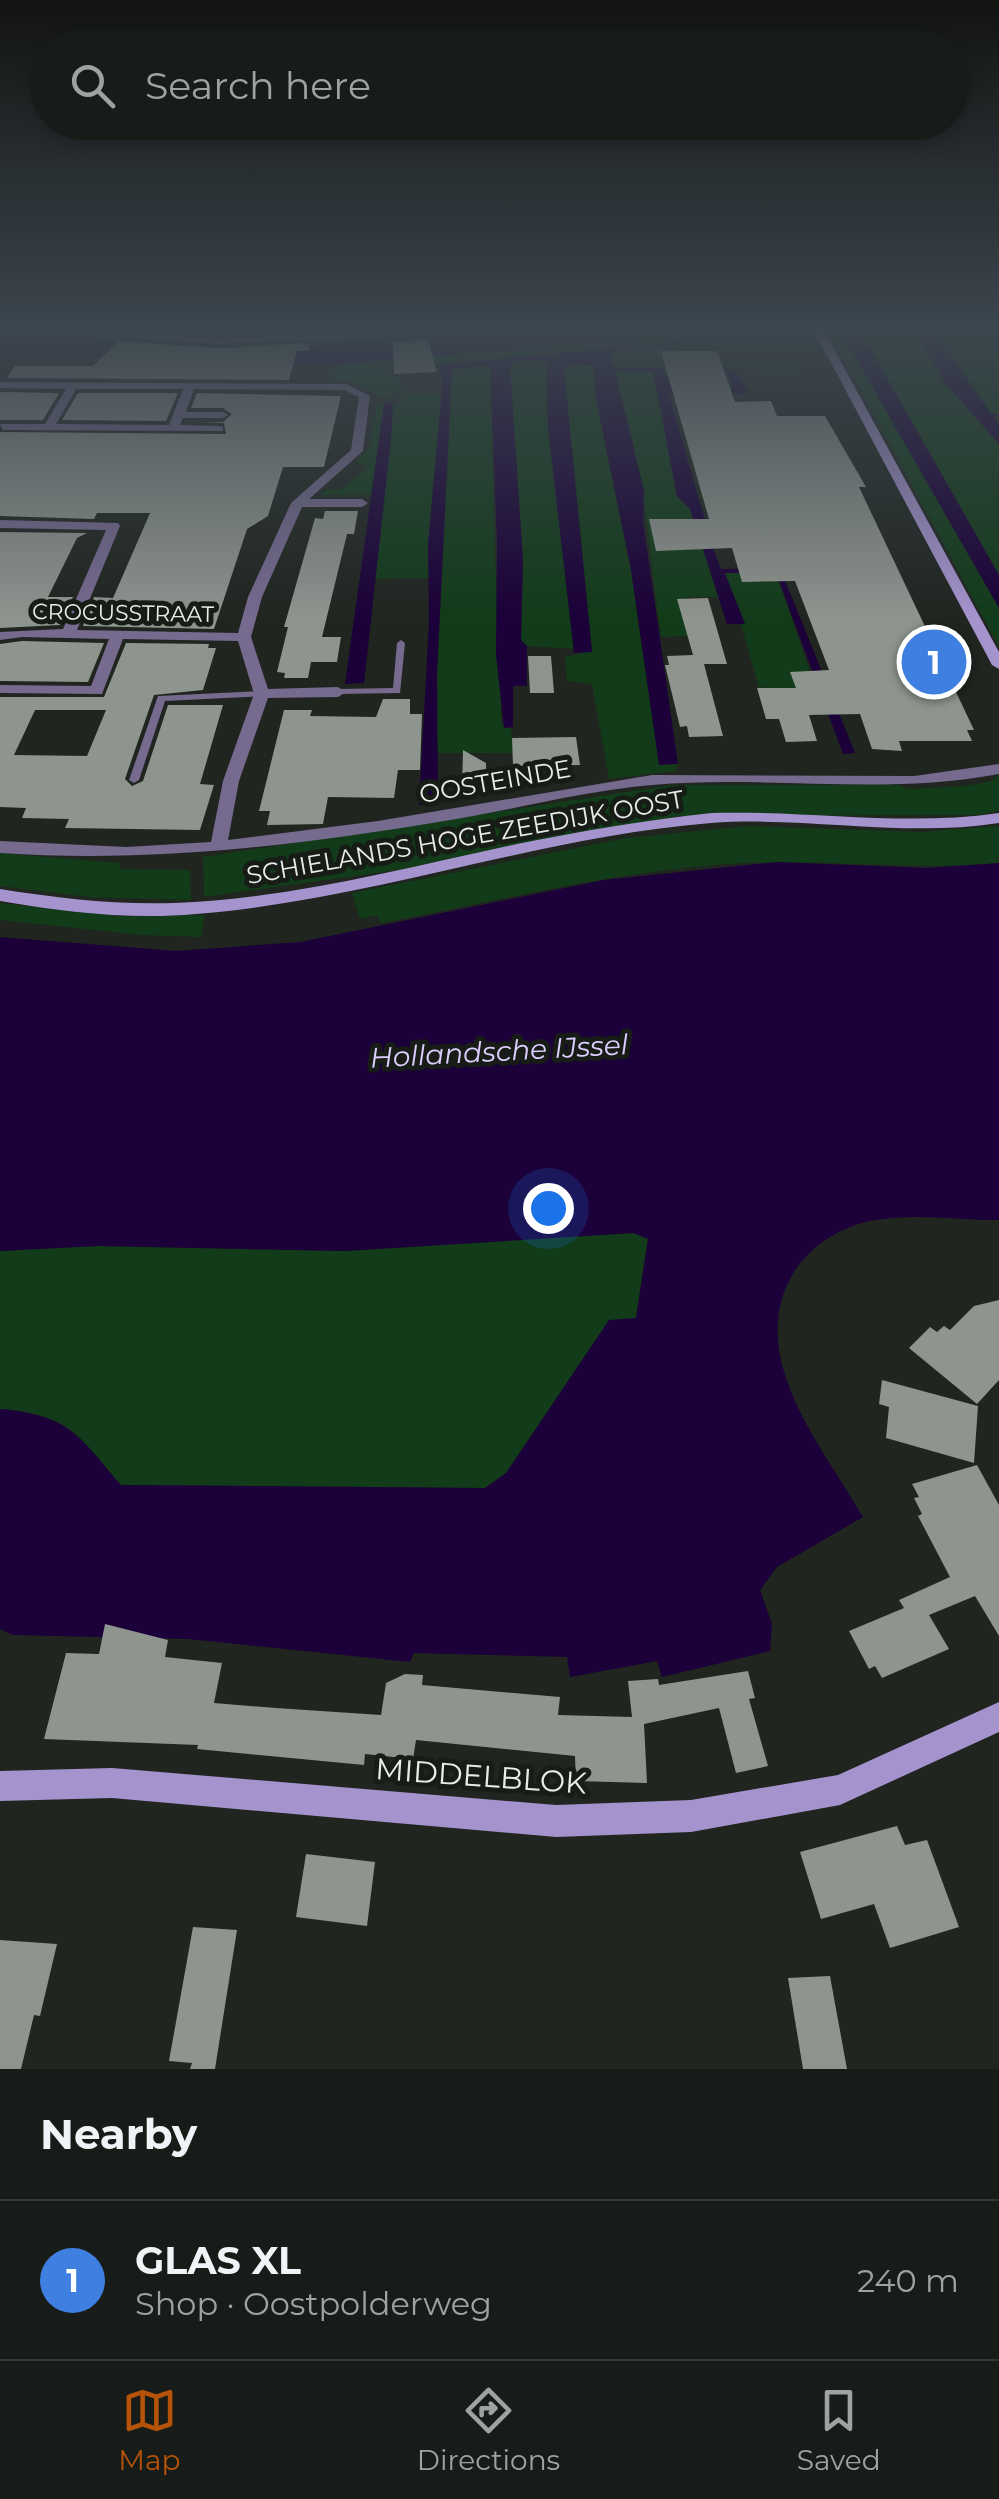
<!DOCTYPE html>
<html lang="en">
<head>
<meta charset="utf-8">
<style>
	:root { --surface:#181c18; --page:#252925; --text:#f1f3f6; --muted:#9fa1a2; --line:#363a37; --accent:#b45309 }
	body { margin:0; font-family:Montserrat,sans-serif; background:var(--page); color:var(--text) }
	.you { position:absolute; left:548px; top:1208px; width:35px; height:35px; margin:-25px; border:8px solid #fff; border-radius:50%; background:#1a73e8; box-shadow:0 0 0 15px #1a73e833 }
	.badge { display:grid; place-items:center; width:65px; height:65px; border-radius:50%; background:var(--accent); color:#fff; font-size:32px; font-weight:700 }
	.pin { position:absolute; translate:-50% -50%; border:5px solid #fff; box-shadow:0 2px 10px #0006 }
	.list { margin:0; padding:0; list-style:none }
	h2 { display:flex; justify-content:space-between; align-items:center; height:130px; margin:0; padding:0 40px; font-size:42px }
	h2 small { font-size:32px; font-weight:400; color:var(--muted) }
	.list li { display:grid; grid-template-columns:65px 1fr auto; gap:30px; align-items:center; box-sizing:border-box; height:160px; padding:0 40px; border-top:2px solid var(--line) }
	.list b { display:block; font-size:38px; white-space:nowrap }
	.list p { margin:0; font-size:32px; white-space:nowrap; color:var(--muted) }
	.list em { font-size:32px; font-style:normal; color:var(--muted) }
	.icon { flex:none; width:55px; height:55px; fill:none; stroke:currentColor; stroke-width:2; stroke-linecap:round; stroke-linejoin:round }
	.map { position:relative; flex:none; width:999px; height:2069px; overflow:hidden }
	.search { position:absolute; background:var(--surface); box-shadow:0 5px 15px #0003; left:30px; right:30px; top:30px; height:110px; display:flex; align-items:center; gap:25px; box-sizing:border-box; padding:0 35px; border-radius:55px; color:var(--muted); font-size:38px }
	.sheet { height:290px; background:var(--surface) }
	nav { display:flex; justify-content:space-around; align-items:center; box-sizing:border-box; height:140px; border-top:2px solid var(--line); background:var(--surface); font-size:28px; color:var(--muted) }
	nav a { display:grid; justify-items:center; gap:5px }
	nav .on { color:var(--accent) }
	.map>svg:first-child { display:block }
</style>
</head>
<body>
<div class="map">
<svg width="999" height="2069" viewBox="0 0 999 2069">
	<rect width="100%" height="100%" fill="#202520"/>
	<g fill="#123b19">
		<polygon points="739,329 796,329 387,369 401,381 403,390 384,399 352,381 331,381 338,365"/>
		<polygon points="828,329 841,330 999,608 999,647"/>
		<polygon points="859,329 914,329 999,444 999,575"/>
		<polygon points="933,329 984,329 999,348 999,414 991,414"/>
		<polygon points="659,347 664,363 798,363 799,371 736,368 724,373 733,389 673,390 663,368 615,368 610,356"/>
		<polygon points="518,361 545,361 548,428 574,649 527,646 521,640 523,560 510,366"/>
		<polygon points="585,362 593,365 596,399 631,570 659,764 678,764 675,771 609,779 592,684 567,681 565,657 592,651 564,369"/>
		<path d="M490 365C493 486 496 605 502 726L511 729 514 753H429L427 677 437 676 452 370Z"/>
		<path d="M653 371 677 496 690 509 719 597H686L694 636 661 637C648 550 645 455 612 372Z"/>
		<polygon points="404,394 442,394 429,578 374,579 393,404 399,404"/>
		<polygon points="377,403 384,403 372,495 320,495 327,489 339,491 369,466 355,462 369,449"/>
		<polygon points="724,573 776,573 817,692 770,693 767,687 759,688 741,624 745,623"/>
		<polygon points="999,774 999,811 979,815 680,816 406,869 204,897 203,857 672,785 898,785 909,789 965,786 991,781"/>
		<path d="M748 826 921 832 999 826V863C908 871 817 858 725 864 609 873 495 901 381 923L377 915 360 919 352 893 626 838Z"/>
		<polygon points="0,853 120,863 119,869 190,870 191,900 88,897 0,886"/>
		<polygon points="0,903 118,916 205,915 201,937 142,935 0,920"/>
		<path d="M634 1233 648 1238 636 1318 506 1473 485 1488 121 1485C77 1433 71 1415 0 1409V1251L98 1246 345 1251Z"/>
	</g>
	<g fill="#1b0039">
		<polygon points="540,329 739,329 338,365 212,365 0,353 0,332 140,343 291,347"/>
		<path d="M806 329 617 351 610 356 615 368H663L673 390 733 387 728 374 679 367C716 367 733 355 748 394L669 395 713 548 721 569 780 568 855 753 843 754 776 573H725L745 624H727L690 509 677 496 653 372 615 371 644 491 643 521 678 764 659 765 631 570 596 399 593 366 569 364 564 369 592 652 574 653 548 428 546 361H518L510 366 523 560 521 640 527 646V686H513V727L504 728 496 655 497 542 490 365 452 370 437 672 438 802 419 805 429 622 428 544 443 377 440 368H407Z"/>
		<polygon points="839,329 859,329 999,575 999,608"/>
		<polygon points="914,329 933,329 991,414 999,414 993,418 999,425 999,444 945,383"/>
		<polygon points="384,403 393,404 392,430 364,683 345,684"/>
		<path d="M777 862 928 868 999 863V1220C960 1220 915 1213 876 1220 843 1225 812 1244 794 1272 743 1355 823 1447 863 1517L777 1567 760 1590 772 1624 770 1651 662 1677 657 1661 570 1677 567 1657 414 1653 410 1662 188 1639 13 1635 0 1629V1409C69 1415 78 1435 121 1485L485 1488 506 1473 609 1320 636 1318 648 1239 633 1233 345 1251 98 1246 0 1251V937L176 951 300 942 604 880Z"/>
	</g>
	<g fill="#8e948e" fill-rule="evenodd">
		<polygon points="132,329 307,329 307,331 218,334"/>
		<polygon points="428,339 437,372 394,374 393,342"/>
		<polygon points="119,341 218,348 308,343 309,351 297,351 289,380 7,378 15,366 93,366"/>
		<polygon points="661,351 717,351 735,402 771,401 777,416 825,416 866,487 859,487 974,730 967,730 972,741 899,741 902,751 872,749 860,714 809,715 817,741 786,742 779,719 766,719 757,688 796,688 790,672 829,670 795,581 742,582 732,548 656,551 649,519 709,519"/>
		<polygon points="0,392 59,393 43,420 0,420"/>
		<polygon points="78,393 178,393 166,421 62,420"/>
		<polygon points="197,393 341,396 324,467 283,467 268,516 247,529 214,629 83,626 94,597 113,598 150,513 97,513 94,519 0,516 0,432 226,434 224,423 200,422 223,422 232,414 223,408 191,408"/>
		<polygon points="325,511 358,511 354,534 347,534 322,637 341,637 337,662 311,662 308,678 284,678 285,673 277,672 288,627 284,627 315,518 323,519"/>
		<polygon points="0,532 87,533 77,538 48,597 73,597 60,625 0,628"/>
		<polygon points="708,598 727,664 704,664 723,736 689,737 687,726 680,727 665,665 669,665 667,656 693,655 677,599"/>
		<polygon points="22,641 104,643 88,682 0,681 0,644"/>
		<path d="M126 643 209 644 208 648H216L203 690 154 695 125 779 132 786 143 781 168 705H223L200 784 214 785 200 830 65 828 69 819 22 818 26 808 0 807V697H104ZM35 710H106L87 756 14 755Z"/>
		<polygon points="528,656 551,656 554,693 530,693"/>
		<polygon points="383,699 410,699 410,714 422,714 420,770 398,770 394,798 328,797 323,824 267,825 270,811 259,811 284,710 312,710 310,716 376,717"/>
		<polygon points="576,737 580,765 513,766 512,738"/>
		<polygon points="463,750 486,763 486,788 462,789"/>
		<polygon points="999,1300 999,1380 977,1404 909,1348 930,1327 937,1332 944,1326 950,1330 974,1306"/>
		<polygon points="882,1380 978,1406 974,1463 886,1438 889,1407 879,1404"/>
		<polygon points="977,1465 999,1505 999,1636 975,1596 929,1615 949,1649 882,1678 875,1666 869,1669 849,1631 904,1608 899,1600 950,1577 918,1516 922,1514 914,1498 919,1497 912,1484"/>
		<polygon points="105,1624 168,1640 165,1657 222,1663 214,1703 276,1708 381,1715 386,1683 405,1674 423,1675 422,1685 560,1697 558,1715 632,1717 628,1681 658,1679 659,1685 748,1671 755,1698 749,1699 768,1766 736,1773 719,1708 644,1724 647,1783 576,1781 575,1756 416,1740 413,1759 365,1754 364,1765 197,1749 198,1745 44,1739 66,1653 99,1654"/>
		<polygon points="897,1826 905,1845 927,1840 959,1927 890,1948 874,1904 821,1919 800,1852"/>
		<polygon points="306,1854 375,1862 367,1926 296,1917"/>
		<polygon points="193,1927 237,1930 215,2069 190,2069 192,2063 169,2061"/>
		<polygon points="0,1940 57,1944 40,2016 34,2015 21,2069 0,2069"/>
		<polygon points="830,1976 847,2069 803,2069 788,1978"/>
	</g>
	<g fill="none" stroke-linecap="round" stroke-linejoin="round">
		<g fill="#766a8f" fill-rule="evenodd">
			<polygon points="401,640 405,643 400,693 335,694 335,690 338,689 393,688 397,643"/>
			<polygon points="262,691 267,694 265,696 165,701 139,780 134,783 129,780 158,696"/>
		</g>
		<g fill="#766a8f" fill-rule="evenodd">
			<polygon points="35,329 218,338 472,329 467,332 218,344 40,332"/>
			<path d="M0 382 346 384 370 396 363 451 309 499H362L368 503 362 507H302L262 597 251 637 268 689 338 687 346 692 338 697 268 698 239 781 228 840 378 821 652 775 914 776 999 764V774C882 796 769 775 652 785 582 791 513 810 444 821 296 846 150 863 0 853V841L126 847 211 842 223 781 254 694 238 641 123 639 102 694 0 693V685L91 686 109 639 22 637 0 640V632L63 629 106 530 0 528V520L118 523 120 526 77 630 238 633 248 597 291 503 351 450 359 397 344 390 194 389 186 412H223L228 415 223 418H183L180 425 219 426 223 427V431L3 430 0 424H45L66 389 0 388ZM76 389H183L169 425 56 424Z"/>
		</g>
		<g fill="#a593ce" fill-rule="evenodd">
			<polygon points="813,329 823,329 999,652 999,669 992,665"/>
			<path d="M712 813C808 810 903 827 999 813V823C903 838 808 816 711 823 537 837 371 900 196 914 131 920 65 912 0 901V889C57 898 115 905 174 903 290 899 404 868 517 844 582 831 646 820 712 813Z"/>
			<polygon points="999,1702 999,1732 840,1805 691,1832 556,1837 112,1798 0,1801 0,1771 112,1768 556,1805 691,1800 838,1775"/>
		</g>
	</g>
	<linearGradient id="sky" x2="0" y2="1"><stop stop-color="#121412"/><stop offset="0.53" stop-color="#3c464e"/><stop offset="1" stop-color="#3c464e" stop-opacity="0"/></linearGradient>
	<rect width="999" height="619" fill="url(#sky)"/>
	<g text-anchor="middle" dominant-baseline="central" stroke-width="10" stroke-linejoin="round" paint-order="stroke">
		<g font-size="22" fill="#e9edea" stroke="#171c17">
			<text transform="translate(123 613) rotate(1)">CROCUSSTRAAT</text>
		</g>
		<g font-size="25" fill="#e9edea" stroke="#171c17">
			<text transform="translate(495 781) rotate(-10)">OOSTEINDE</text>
			<text transform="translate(465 837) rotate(-10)">SCHIELANDS HOGE ZEEDIJK OOST</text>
		</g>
		<g font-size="28" font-style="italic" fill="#dccefc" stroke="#171c17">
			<text transform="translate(499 1051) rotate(-3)">Hollandsche IJssel</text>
		</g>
		<g font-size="30" fill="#e9edea" stroke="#171c17">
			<text transform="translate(481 1776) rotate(4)">MIDDELBLOK</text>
		</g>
	</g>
</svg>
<div class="you"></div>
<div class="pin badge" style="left:934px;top:662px;background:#3f7fe0">1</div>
<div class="search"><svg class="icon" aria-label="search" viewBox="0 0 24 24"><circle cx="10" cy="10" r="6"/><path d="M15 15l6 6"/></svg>Search here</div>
</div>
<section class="sheet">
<h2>Nearby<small></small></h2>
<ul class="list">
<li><span class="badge" style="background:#3f7fe0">1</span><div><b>GLAS XL</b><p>Shop · Oostpolderweg</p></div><em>240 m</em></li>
</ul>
</section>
<nav>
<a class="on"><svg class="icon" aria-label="map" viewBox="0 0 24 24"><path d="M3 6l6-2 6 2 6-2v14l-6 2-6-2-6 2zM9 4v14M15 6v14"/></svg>Map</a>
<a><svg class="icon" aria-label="directions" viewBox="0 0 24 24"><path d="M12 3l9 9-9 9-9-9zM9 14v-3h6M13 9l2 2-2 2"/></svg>Directions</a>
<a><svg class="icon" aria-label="saved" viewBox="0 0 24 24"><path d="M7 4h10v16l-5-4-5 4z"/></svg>Saved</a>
</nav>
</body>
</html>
